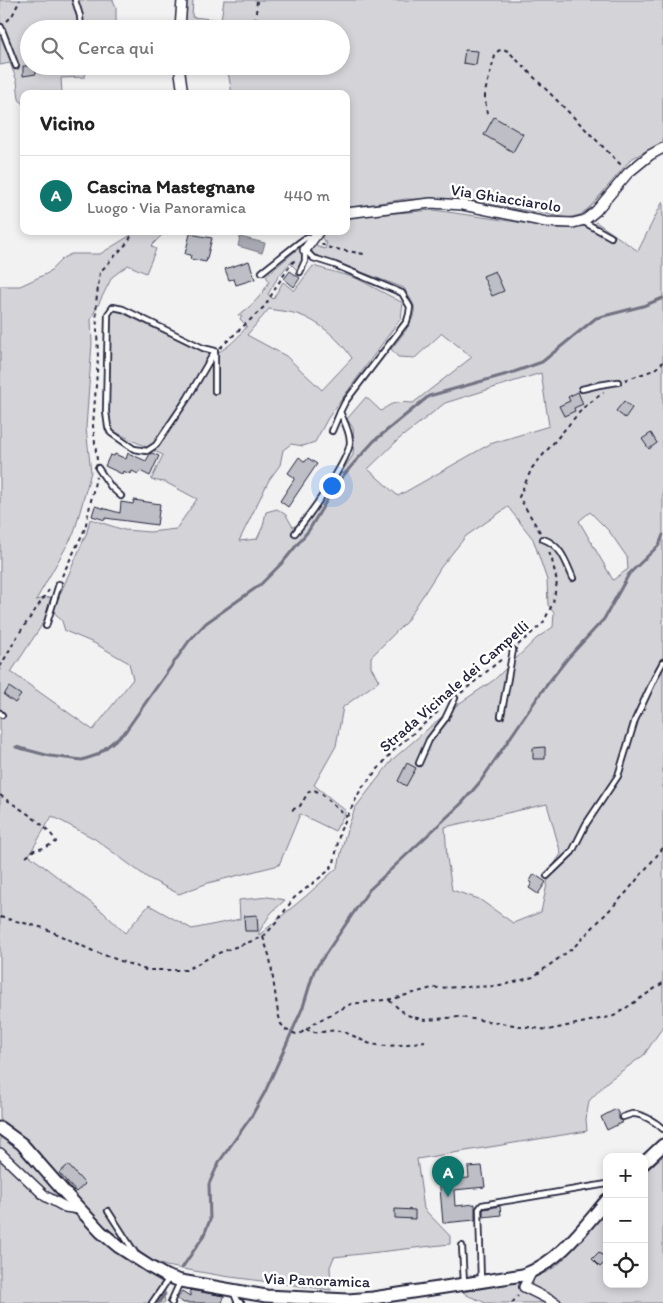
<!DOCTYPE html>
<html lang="it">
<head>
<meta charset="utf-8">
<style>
	:root { --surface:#fff; --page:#f2f2f2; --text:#222; --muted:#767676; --line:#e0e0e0; --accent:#0f766e }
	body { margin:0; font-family:Itim,sans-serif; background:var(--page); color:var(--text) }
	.controls { position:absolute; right:15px; bottom:15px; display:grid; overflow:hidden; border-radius:10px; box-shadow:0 2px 8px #0003 }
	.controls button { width:45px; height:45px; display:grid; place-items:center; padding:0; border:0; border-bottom:1px solid var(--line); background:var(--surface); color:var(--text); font:25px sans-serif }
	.you { position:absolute; left:331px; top:485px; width:18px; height:18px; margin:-12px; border:4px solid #fff; border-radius:50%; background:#1a73e8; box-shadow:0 0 0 8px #1a73e833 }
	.badge { display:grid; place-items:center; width:32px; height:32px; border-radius:50%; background:var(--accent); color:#fff; font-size:16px; font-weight:700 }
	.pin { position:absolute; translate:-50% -41px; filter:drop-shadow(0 1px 2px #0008) }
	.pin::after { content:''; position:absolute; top:26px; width:18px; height:15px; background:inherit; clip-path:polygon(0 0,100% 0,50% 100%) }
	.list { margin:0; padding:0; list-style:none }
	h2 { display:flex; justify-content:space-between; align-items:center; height:65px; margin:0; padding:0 20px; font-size:21px }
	h2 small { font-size:16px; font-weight:400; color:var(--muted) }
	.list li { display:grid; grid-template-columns:32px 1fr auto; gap:15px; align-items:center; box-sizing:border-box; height:80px; padding:0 20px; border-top:1px solid var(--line) }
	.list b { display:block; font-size:19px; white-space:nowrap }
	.list p { margin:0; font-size:16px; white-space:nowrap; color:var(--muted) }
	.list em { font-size:16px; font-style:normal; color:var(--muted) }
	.icon { flex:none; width:28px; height:28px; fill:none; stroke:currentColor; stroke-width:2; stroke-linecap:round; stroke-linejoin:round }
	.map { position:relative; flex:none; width:663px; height:1303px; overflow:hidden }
	.search { position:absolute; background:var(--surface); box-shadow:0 2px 8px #0003; left:20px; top:20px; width:330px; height:55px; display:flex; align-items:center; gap:12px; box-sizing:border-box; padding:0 18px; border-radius:28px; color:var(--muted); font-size:19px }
	.panel { position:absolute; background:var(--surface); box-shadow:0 2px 8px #0003; left:20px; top:90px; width:330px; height:145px; border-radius:10px }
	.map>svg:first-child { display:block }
</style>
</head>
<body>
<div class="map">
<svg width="663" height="1303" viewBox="0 0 663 1303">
	<rect width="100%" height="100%" fill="#f2f2f3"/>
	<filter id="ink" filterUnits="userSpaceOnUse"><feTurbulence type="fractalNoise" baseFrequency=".02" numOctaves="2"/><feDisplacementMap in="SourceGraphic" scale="10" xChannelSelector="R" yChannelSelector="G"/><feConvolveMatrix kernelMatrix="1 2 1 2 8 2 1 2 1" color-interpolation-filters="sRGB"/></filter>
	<g filter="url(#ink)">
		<g fill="#d3d3d8" stroke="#7a7a8a" fill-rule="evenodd">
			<polygon points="0,0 113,0 116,7 116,29 29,29 29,66 115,67 86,70 85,77 61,78 62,94 24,94 24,106 19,99 17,81 10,63 0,65"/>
			<polygon points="186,0 193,0 192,17 221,20 224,0 663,0 663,142 631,159 591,206 580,215 568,218 466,200 406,199 346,208 346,94 232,94 228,72 184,69 183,66 341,66 341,29 184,29"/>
			<path d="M663 201V1029L660 1031 644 1055 608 1081 589 1101 586 1119 587 1131 417 1159 424 1209 450 1236V1244L334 1257 330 1267 331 1290 223 1276 166 1266 144 1258 129 1238 124 1242 98 1220 27 1139 0 1119V286H20L48 273 63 258 71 254H100L131 235 133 231H166L151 246 156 249 146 273 128 265 112 277 91 319 92 343 86 428 91 472 74 533 36 600 51 597 45 618 40 628 11 672 93 730 133 679 129 663 94 643 65 631 62 621 54 612 55 606 87 532 90 519 124 530 150 532 176 529 197 499 165 482 151 480 163 455 111 430 108 413 111 313 115 311 120 312 208 354C221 356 240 336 247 326L240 319 242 316 238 315C251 307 263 295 269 281L266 276 307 241 302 258V264L298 271 290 263 278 277 268 294 273 299 283 282 294 291 313 266 356 278 403 303 401 318 328 418 315 442 303 446 291 444 283 450 280 465 269 480 239 541 257 539 263 526 266 512 277 509 286 515 293 527 310 519 353 455 354 441 353 428 347 419 366 397 381 411C393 401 399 402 413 403L472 357 442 333 415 358 398 357 391 349C399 339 417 320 414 306 412 300 407 294 404 288L313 254 311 247 312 245 325 249 327 243C323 241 322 239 322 234L324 231H346V217L434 210 558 228H572L582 225 590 229 596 222 638 251ZM269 309C278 311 288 311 297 314 319 321 339 339 352 358L322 390 286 356 247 335ZM541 373 549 426 490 444 398 496 368 469 399 439 445 403ZM508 507 533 539 547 580 548 605 554 613 553 627 537 638 494 680 451 709 393 759 355 808 345 836 338 867 306 896 259 935V932L271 913 285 900 268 897 239 900 240 919 192 929 149 905 125 933 103 912 29 855 52 816 95 839 148 878 179 894 208 883 279 865 300 814 335 831 346 811 314 785 336 746 343 707 379 681 371 667V657L406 622 441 567 466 536ZM590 512 609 531 627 557 628 569 613 580 579 521ZM547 804 561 854 550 870 541 912 513 923 479 899 452 890 447 858 445 827Z"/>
			<polygon points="0,1135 19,1149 62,1198 57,1206 74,1214 111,1248 164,1281 162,1284 166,1286 164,1296 165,1303 0,1303"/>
			<path d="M663 1156V1303H485C477 1298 469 1298 463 1292L524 1281 547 1272 558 1265 607 1211V1284H644V1173Z"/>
		</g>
		<polygon fill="#a8a8b2" stroke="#727282" points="240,237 265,243 262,253 238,246"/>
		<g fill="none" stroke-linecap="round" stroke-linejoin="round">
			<g stroke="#727282" stroke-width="3">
				<polyline points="16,747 50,756 82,760 97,755 125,732 189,641 206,623 260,585 283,562 309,530 337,483 354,463 374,441 429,396 511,373 542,362 596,318 643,306 663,298"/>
				<polyline points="182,1268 203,1237 210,1220 209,1184 219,1162 251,1117 265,1092 303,1007 314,971 369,890 462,803 480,782 542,691 567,659 604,619 629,574 659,545 663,535"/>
				<polyline points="158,1303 165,1294"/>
			</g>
		</g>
		<g fill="#bebec6" stroke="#22223b">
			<polygon points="465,50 478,51 476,65 463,63"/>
			<polygon points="23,66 36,66 36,74 23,76"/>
			<polygon points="494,117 523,134 513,152 484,135"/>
			<polygon points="190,234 212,238 206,262 190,259 191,255 185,254"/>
			<polygon points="249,261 255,279 236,285 234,279 229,280 225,269"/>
			<polygon points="290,271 300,278 294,287 284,279"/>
			<polygon points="495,271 504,291 492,296 483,276"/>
			<polygon points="578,392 583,404 574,408 575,411 564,416 559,406 570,401 568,397"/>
			<polygon points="624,401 632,408 625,418 616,411"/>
			<polygon points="651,433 657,443 649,449 642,439"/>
			<polygon points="128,453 146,461 150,454 152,453 159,456 150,476 140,471 138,474 132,471 131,474 123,471 122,474 105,466 110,455 114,456 115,454 126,459"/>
			<polygon points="299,457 305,462 308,458 317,464 288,507 280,501 295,478 288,473"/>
			<polygon points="134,500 160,504 157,525 105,518 105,520 92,516 95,506 120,513 121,502 133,504"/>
			<polygon points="9,687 21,695 15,703 4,695"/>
			<polygon points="545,747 545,759 533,759 533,748"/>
			<polygon points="407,763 416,768 406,786 398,781"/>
			<polygon points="534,874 546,882 538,894 529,888 532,883 530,881"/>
			<polygon points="257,915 258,931 245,931 244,916"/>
			<polygon points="616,1109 619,1115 619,1119 623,1122 607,1130 601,1117"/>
			<polygon points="68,1165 85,1184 76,1192 59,1173"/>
			<polygon points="482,1166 485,1187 454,1190 455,1206 475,1204 475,1220 443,1223 439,1177 452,1176 452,1179 469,1178 468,1167"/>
			<polygon points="500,1206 501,1215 483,1217 483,1210 484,1209"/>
			<polygon points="395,1209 415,1210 415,1219 395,1218"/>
			<polygon points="599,1252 607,1260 600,1267 592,1259"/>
			<polygon points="190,1290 224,1296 222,1303 184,1303 177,1299 182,1291 190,1296"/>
		</g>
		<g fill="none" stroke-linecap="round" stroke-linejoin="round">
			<g stroke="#22223b" stroke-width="8">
				<g id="service">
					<polyline points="75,0 80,16 81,29"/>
					<polyline points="1,27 16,66"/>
					<polyline points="582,221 611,237"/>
					<polyline points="262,272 300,242 307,237 314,237"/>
					<polyline points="300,272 305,261 305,250"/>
					<polygon points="113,307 123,309 203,348 215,351 187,399 156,445 147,451 134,449 111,433 108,427 106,412 108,314"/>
					<polyline points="582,389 599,385 618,382"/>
					<polyline points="215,391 215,353"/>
					<polyline points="332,431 340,412"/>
					<polyline points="98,468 111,487 121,496"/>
					<path d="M295 533C308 517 349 461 350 442 350 432 344 421 340 412L345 402 407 321 409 314 410 307 402 293 335 265 313 258 305 250"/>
					<path d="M543 539C561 545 566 562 573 578"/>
					<polyline points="46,626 59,584"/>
					<polyline points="0,713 2,715"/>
					<polyline points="501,716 513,650"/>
					<polyline points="419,763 429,740 445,719 455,698"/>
					<polyline points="547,876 572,852 586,824 618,776 635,720 657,673 663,662"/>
					<path d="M623 1117C626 1116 629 1115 632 1114 641 1113 656 1122 663 1129"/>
					<polyline points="108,1211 135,1253"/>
					<polyline points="462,1246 464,1283"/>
					<polyline points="481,1281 479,1209 482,1205 607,1184"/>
					<polyline points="233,1291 237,1301 241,1303"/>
					<polyline points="152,1303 169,1278"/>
					<polyline points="172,1303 171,1302 180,1282"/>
				</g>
			</g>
			<g stroke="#22223b" stroke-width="12">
				<g id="minor">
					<polyline points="180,29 182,0"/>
					<polyline points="179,66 183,94"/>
					<polyline points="346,213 431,203 463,205 546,222 573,223 585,220 596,211 628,173 650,155 663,148"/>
					<polyline points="305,250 319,231"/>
					<polyline points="0,1153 45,1196 65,1207 79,1209"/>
					<polyline points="531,1273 524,1287 556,1303"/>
				</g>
			</g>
			<g stroke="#22223b" stroke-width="15">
				<g id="tertiary">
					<path d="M0 1128 22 1144 66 1194 101 1232 119 1247 150 1267 166 1276 181 1281 266 1296 348 1300 373 1298 523 1275C559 1262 583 1228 607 1200"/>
					<polyline points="644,1163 663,1145"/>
				</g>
			</g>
			<g stroke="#22223b" stroke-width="2" stroke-dasharray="4 4" stroke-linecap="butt">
				<polyline points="7,21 12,16 20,0"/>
				<polyline points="255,29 257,0"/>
				<polyline points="487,114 485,99 485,92 495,56 498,51 503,49 508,51 621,165"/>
				<polyline points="321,244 330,248 364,254"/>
				<polyline points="220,348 265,306 278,284 291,264 296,259"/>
				<polyline points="625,380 654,370 663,362"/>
				<polyline points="97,460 93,426 98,358 96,303 100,272 128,242 134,231"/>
				<polyline points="540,532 519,497 532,468 583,408 604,392"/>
				<polyline points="62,576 85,529 96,477"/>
				<polyline points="518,645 543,623 553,603 557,582 552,560 549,552"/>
				<polyline points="0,667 18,635 49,590"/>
				<polyline points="461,693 503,658"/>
				<path d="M0 795C15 806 49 825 56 842L44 848 34 850 24 859"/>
				<polyline points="292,810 300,806 309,791 314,790 322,794 347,817"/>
				<polyline points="0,917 44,928 93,951 146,970 186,970 216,954 263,937 276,923 294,898 327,872 334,863 340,831 361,789 394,750 440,710"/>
				<polyline points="263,937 270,958 278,1013 281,1024 286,1030 296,1034 301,1033 316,1022 351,1004 392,999 432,988 500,986 533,977 573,948 625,894 663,848"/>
				<polyline points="389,1000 405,1014 413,1017 425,1020 459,1017 548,1030 614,1016 663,983"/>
				<path d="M306 1029C318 1037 328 1028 340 1031 349 1033 359 1039 368 1043 387 1049 407 1044 425 1041"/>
				<polyline points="512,1303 518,1296"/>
			</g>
			<use href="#service" stroke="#fff" stroke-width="4.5"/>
			<use href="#minor" stroke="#fff" stroke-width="9"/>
			<use href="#tertiary" stroke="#fff" stroke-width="11"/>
		</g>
	</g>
	<g text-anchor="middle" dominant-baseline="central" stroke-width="5" stroke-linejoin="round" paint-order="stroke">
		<g font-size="16" fill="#22223b" stroke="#fff">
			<text transform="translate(506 198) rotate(9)">Via Ghiacciarolo</text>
			<text transform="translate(454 686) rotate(-41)">Strada Vicinale dei Campelli</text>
			<text transform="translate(317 1280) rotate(2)">Via Panoramica</text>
		</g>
	</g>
</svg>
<div class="controls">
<button>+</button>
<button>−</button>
<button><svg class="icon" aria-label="locate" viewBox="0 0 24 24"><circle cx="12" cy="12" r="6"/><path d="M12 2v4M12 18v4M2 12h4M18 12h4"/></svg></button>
</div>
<div class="you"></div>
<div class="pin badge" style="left:448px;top:1197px">A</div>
<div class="search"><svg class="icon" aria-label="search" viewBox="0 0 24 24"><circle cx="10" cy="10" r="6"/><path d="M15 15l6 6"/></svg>Cerca qui</div>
<section class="panel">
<h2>Vicino<small></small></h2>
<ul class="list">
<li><span class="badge">A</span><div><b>Cascina Mastegnane</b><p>Luogo · Via Panoramica</p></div><em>440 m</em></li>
</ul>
</section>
</div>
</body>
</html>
